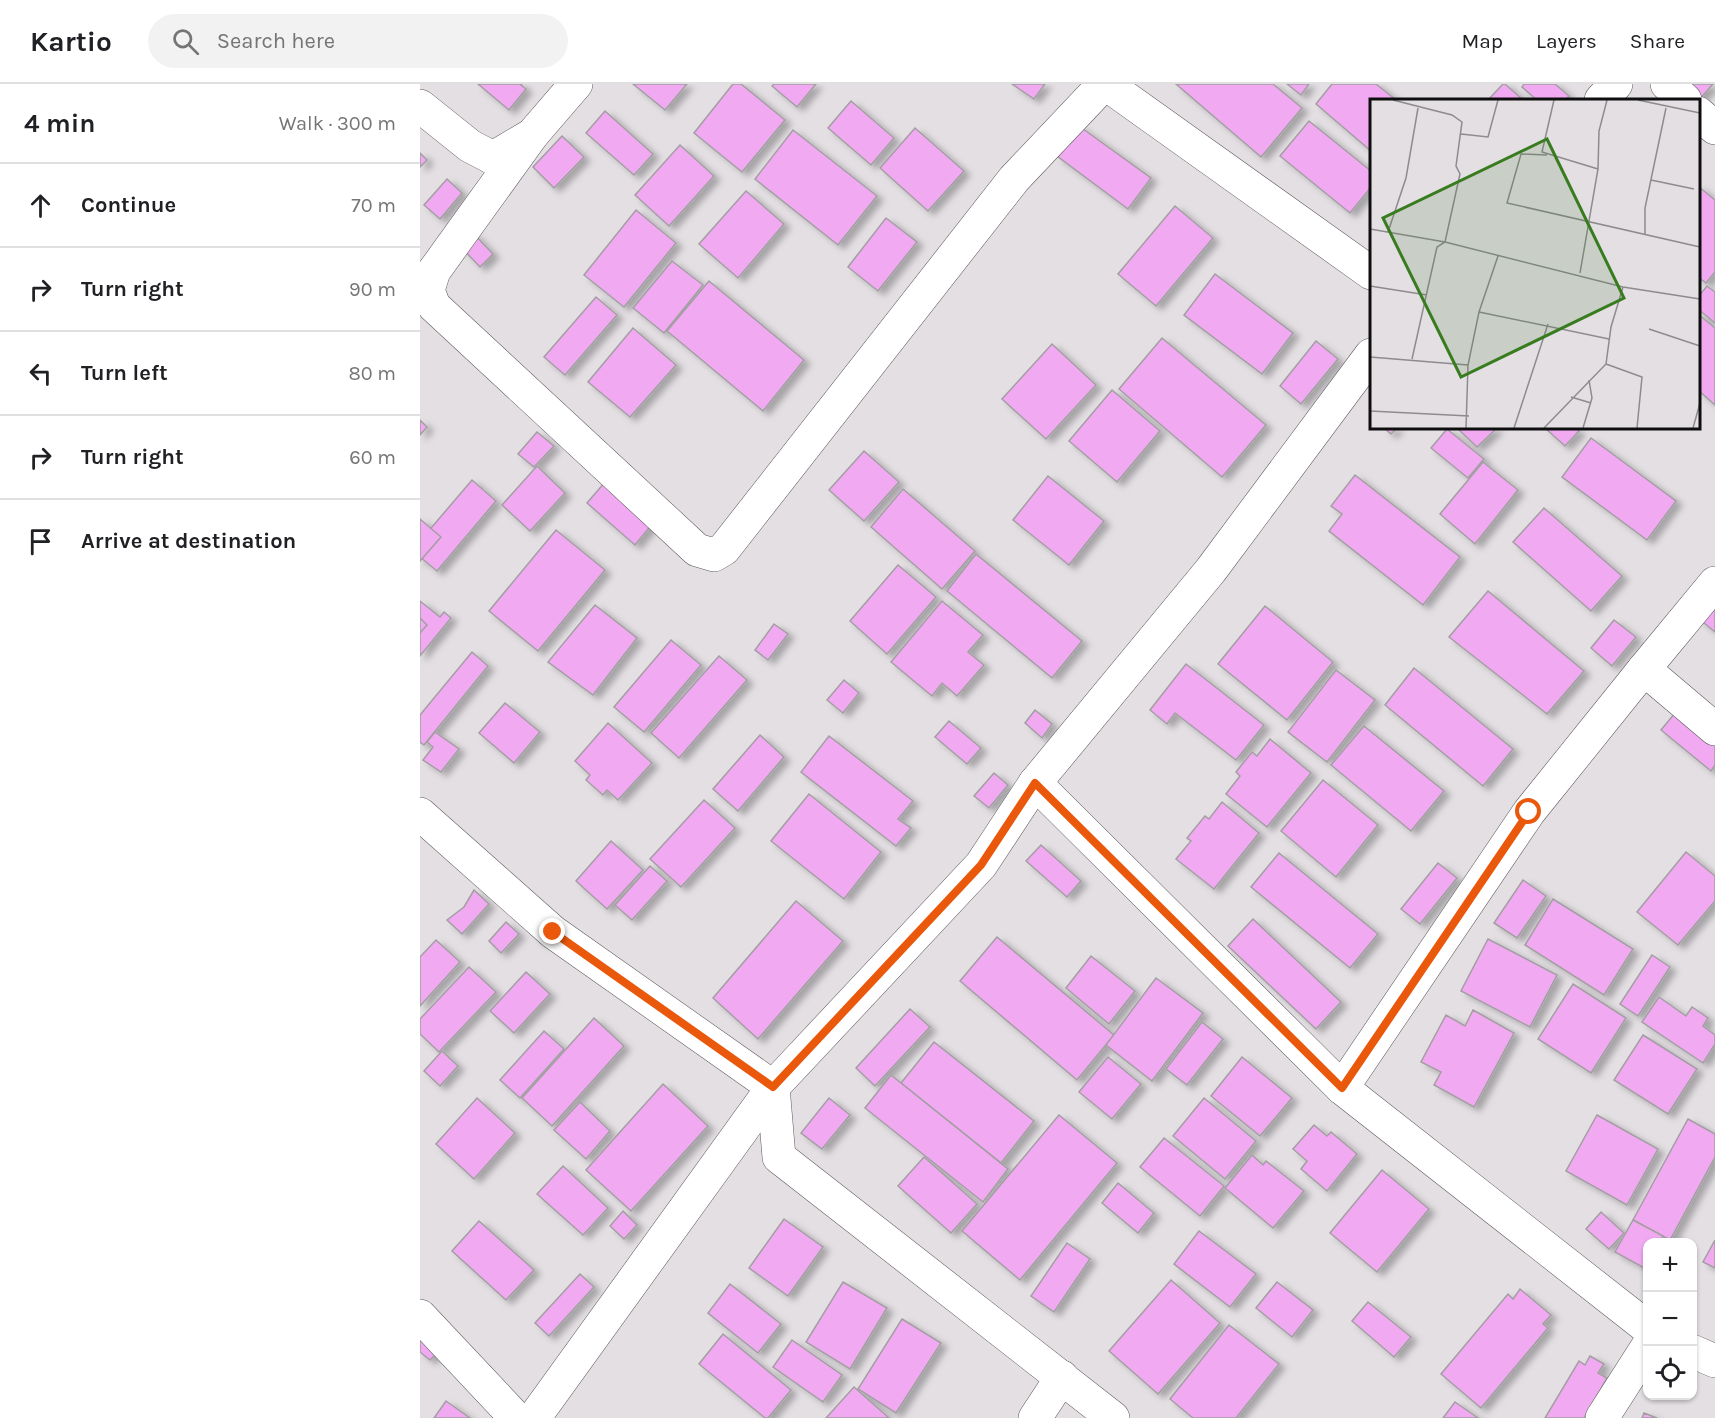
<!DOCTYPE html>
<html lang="en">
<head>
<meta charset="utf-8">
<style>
	:root { --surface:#fff; --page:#f2f2f2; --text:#202124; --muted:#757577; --line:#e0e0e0 }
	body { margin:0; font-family:Karla,sans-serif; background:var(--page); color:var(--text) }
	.controls { position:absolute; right:18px; bottom:18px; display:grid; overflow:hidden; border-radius:12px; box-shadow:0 2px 4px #0004 }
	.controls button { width:54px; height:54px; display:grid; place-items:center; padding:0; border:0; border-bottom:2px solid var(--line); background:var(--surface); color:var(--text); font:30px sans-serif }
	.stop { position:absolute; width:18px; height:18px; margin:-14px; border:4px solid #ea580c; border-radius:50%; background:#fff }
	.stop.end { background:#ea580c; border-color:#fff; box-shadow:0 2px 6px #0008 }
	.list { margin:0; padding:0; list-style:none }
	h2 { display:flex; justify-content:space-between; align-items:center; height:78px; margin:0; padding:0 24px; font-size:26px }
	h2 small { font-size:20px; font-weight:400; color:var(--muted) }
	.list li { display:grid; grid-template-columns:39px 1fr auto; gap:18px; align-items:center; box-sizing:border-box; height:84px; padding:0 24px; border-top:2px solid var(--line) }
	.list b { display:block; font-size:22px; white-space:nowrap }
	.list em { font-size:20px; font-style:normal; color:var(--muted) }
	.icon { flex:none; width:33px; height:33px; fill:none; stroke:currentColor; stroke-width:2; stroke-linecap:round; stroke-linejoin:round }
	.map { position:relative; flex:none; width:1295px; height:1334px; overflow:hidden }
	header { display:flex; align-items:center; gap:36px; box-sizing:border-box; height:84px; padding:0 30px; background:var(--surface); border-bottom:2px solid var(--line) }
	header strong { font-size:28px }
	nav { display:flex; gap:33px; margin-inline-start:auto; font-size:21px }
	.search { width:420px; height:54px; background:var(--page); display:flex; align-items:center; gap:15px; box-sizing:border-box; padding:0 21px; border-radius:33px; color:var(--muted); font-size:22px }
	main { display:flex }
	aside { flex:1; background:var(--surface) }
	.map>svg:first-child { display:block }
</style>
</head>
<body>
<header>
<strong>Kartio</strong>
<div class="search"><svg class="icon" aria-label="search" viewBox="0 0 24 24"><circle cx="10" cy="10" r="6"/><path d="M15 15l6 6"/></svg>Search here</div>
<nav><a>Map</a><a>Layers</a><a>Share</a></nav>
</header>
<main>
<aside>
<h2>4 min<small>Walk · 300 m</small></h2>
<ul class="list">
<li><svg class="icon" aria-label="ahead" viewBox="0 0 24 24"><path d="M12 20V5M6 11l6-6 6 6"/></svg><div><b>Continue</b></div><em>70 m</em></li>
<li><svg class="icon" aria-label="right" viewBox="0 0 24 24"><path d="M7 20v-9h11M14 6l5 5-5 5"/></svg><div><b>Turn right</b></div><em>90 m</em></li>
<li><svg class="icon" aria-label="left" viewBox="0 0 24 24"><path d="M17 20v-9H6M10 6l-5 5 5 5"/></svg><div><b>Turn left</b></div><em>80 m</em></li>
<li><svg class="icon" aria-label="right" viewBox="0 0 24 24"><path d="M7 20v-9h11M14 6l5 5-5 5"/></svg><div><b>Turn right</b></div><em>60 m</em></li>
<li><svg class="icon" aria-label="arrive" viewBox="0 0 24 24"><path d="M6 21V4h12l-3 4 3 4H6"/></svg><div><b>Arrive at destination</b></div></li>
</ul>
</aside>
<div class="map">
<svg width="1295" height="1334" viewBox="0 0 1295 1334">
	<defs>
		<filter id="shadow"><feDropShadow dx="6" dy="4" stdDeviation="3" flood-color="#0004"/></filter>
	</defs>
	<rect width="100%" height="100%" fill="#e3dfe3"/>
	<g fill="#f1aaf2" stroke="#a29ea2" stroke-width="1.5" filter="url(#shadow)">
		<polygon points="58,0 102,0 101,1 106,5 89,26"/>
		<polygon points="213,0 267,0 245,26"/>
		<polygon points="313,0 321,0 365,36 322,88 274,49"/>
		<polygon points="354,0 396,0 377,23 352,2"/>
		<polygon points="592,0 625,0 614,15"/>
		<polygon points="756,0 853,0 882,24 841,73"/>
		<polygon points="867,0 889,0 881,11"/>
		<polygon points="912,0 956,0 976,16 951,16 951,67 896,20"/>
		<polygon points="1083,0 1085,0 1103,16 1068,16"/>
		<polygon points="1104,0 1135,0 1149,12 1145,16 1117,16 1102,3"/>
		<polygon points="1253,0 1293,0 1278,17"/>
		<polygon points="431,17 474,54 451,81 408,44"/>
		<polygon points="185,27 233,70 214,91 166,49"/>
		<polygon points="889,37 951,87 951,103 930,129 860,72"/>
		<polygon points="659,42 731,94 708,125 637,72"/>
		<polygon points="495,44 544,87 508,127 460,84"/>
		<polygon points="373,46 457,112 418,161 335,95"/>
		<polygon points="142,52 164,73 134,104 113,83"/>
		<polygon points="260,61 294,92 249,142 215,111"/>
		<polygon points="0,69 7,76 0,83"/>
		<polygon points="27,95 42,109 20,135 4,121"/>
		<polygon points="1278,102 1295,116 1295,188 1286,199 1278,193"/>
		<polygon points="326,107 364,140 318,194 279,160"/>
		<polygon points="755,122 793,154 736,222 698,190"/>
		<polygon points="216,126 256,159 204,223 164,191"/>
		<polygon points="466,134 497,158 458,207 428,183"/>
		<polygon points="53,149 73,170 60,183 40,162"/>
		<polygon points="252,177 283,201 244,249 213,224"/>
		<polygon points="795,190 873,249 842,290 764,231"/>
		<polygon points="289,197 384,276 343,327 247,247"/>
		<polygon points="1287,202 1295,208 1295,239 1278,225 1278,213"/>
		<polygon points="176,213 197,231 145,291 124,273"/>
		<polygon points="1278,230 1295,244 1295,321 1278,306"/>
		<polygon points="213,244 256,281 210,333 168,298"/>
		<polygon points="742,254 846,341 802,393 699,305"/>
		<polygon points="896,257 918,275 881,320 860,302"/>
		<polygon points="632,260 676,301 626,355 582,315"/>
		<polygon points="692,306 740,347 697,398 649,357"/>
		<polygon points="0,336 7,343 0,351"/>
		<polygon points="964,344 977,344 971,350"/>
		<polygon points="1037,344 1077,344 1057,363"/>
		<polygon points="1125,344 1155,344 1159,347 1145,362"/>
		<polygon points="1027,345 1064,375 1048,394 1011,364"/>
		<polygon points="117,348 134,362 114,383 98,370"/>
		<polygon points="1171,354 1256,417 1227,456 1142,393"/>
		<polygon points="444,367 479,398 444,437 409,406"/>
		<polygon points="1063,378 1098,406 1055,460 1020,430"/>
		<polygon points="117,382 145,409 110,447 82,421"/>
		<polygon points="935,391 1040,473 1003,521 909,447 922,430 911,422"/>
		<polygon points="628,392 684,437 649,481 593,436"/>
		<polygon points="52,396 76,417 17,487 0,473 0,457"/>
		<polygon points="185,398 233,439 215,461 167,419"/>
		<polygon points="483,405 555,467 522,505 451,443"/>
		<polygon points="1124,424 1202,492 1171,527 1093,458"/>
		<polygon points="0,435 21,453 0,477"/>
		<polygon points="136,446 185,486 118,567 69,527"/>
		<polygon points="556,470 662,557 632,594 527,507"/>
		<polygon points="478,481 516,513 467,570 430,537"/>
		<polygon points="1068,507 1164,587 1127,630 1029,553"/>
		<polygon points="1295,513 1295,548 1278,534"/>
		<polygon points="0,517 20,533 24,528 31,534 0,572"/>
		<polygon points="522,517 563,551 548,568 564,581 537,612 522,599 512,612 471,578"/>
		<polygon points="175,521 217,554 173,611 128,578"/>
		<polygon points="845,522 913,578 867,636 798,580"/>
		<polygon points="0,534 7,541 0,549"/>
		<polygon points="1194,536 1216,553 1192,582 1171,564"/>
		<polygon points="354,540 368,550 348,576 335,566"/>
		<polygon points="251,556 281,581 224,648 194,623"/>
		<polygon points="52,568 68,582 4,661 0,658 0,631"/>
		<polygon points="299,572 327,596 259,674 231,649"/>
		<polygon points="766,580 844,641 816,676 755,629 747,640 730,626"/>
		<polygon points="994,584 1093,665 1063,702 965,621"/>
		<polygon points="916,586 955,616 907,678 868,648"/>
		<polygon points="424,596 439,609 423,629 407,616"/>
		<polygon points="85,619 120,648 94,679 59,649"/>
		<polygon points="615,626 632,640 622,654 605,639"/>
		<polygon points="1255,629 1295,662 1295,681 1291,687 1241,646"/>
		<polygon points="529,637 561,664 547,680 515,653"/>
		<polygon points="188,639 232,679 198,716 187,706 183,711 166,696 170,691 155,677"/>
		<polygon points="944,642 1024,707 991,747 911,681"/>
		<polygon points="15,648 39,665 21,688 3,676 13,663 7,658"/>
		<polygon points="340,651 364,673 318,727 293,705"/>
		<polygon points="409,652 493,717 478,735 491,744 476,762 381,688"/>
		<polygon points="850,655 891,689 847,743 806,710 820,692 816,688 832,668 837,672"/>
		<polygon points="574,689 588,701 569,724 554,712"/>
		<polygon points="903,696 958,741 916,793 861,747"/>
		<polygon points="389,710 461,768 424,815 351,757"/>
		<polygon points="284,716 315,744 261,803 230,775"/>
		<polygon points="802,718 839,749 794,805 756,775 771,757 767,754 785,732 789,735"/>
		<polygon points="191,757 223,786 187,825 156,797"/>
		<polygon points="621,761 661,797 647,813 606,777"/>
		<polygon points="1266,768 1295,792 1295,817 1258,861 1217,828"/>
		<polygon points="859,769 958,850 930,884 831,803"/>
		<polygon points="1018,779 1037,794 1000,840 981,825"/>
		<polygon points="230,782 247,797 212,836 195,821"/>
		<polygon points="1103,796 1126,812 1097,854 1074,839"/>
		<polygon points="54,806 69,820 42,850 27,836 44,823"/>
		<polygon points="1133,815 1213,865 1184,911 1105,861"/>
		<polygon points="376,817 423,857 338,955 293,914"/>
		<polygon points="833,835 921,918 896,945 808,862"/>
		<polygon points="86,838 99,850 81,869 69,857"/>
		<polygon points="577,853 694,951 657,996 540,897"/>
		<polygon points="1068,855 1137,891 1110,943 1041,907"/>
		<polygon points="16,856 40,878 0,922 0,873"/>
		<polygon points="1232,871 1250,883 1218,932 1200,920"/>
		<polygon points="671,872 715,907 689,940 646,904"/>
		<polygon points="49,883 76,908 19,968 0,950 0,935"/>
		<polygon points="106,888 130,910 94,949 70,927"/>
		<polygon points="736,894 783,929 732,997 686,961"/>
		<polygon points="1153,900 1206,934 1171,989 1118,955"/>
		<polygon points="1239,913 1266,932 1272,923 1288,934 1283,942 1295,951 1295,960 1283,979 1222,938"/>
		<polygon points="490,925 510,943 455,1002 436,984"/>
		<polygon points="1053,926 1094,949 1054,1023 1014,1001 1021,988 1001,978 1026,931 1045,942"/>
		<polygon points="174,934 204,962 132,1042 102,1014"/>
		<polygon points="782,938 803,955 767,1001 746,985"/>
		<polygon points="124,947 144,965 100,1014 80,996"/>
		<polygon points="1223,951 1277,985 1248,1030 1194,996"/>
		<polygon points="514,958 614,1037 581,1079 481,999"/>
		<polygon points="22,967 38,982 20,1002 4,987"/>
		<polygon points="688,973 721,1000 692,1035 659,1008"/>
		<polygon points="822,973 872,1014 840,1052 791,1012"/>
		<polygon points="471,991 588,1085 563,1118 445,1024"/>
		<polygon points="243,1000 288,1042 211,1127 166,1086"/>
		<polygon points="57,1014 95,1049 54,1095 16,1060"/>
		<polygon points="409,1014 430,1031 402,1065 381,1049"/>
		<polygon points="784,1014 836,1057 805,1095 753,1052"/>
		<polygon points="160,1018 190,1047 166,1075 134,1046"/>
		<polygon points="639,1031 697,1079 600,1196 542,1147"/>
		<polygon points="1177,1031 1238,1065 1207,1121 1146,1087"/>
		<polygon points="1268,1035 1295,1050 1295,1073 1250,1156 1213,1136"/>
		<polygon points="894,1041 907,1052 911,1048 937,1070 907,1107 881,1085 887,1077 873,1065"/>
		<polygon points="744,1054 804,1102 780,1132 720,1083"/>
		<polygon points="832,1071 843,1081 846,1077 884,1107 853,1144 805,1104"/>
		<polygon points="504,1073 557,1120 531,1149 478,1102"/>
		<polygon points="143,1082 188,1124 163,1151 117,1110"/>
		<polygon points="962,1086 1009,1125 957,1188 910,1149"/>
		<polygon points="698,1099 734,1129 718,1149 682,1119"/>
		<polygon points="203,1127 217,1141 204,1155 190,1142"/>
		<polygon points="1181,1128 1204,1149 1189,1165 1166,1145"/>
		<polygon points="364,1135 403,1163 368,1212 329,1184"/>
		<polygon points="1213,1136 1243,1152 1240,1158 1228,1158 1228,1181 1226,1185 1195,1168"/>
		<polygon points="59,1137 114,1186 86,1216 32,1167"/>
		<polygon points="779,1147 836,1190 810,1223 754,1180"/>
		<polygon points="1295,1156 1295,1184 1283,1178"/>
		<polygon points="647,1159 670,1175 634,1228 611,1212"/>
		<polygon points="160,1190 174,1203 129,1252 115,1239"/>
		<polygon points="751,1196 800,1239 738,1310 689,1267"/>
		<polygon points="423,1198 467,1224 430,1285 386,1258"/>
		<polygon points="857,1198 893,1226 872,1253 836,1224"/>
		<polygon points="310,1200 361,1240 338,1269 288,1229"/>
		<polygon points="1100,1205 1131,1231 1123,1240 1128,1244 1061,1324 1021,1290 1088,1210 1093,1215"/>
		<polygon points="948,1218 991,1253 974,1273 932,1237"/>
		<polygon points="482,1235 521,1259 476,1329 438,1305"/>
		<polygon points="809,1241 859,1280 816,1334 773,1334 750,1315"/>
		<polygon points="0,1250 20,1266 10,1276 0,1268"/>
		<polygon points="303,1250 371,1306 348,1334 345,1334 279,1280"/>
		<polygon points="372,1256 422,1291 403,1318 353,1283"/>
		<polygon points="1170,1272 1184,1280 1178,1289 1187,1294 1164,1334 1125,1334 1159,1277 1165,1281"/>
		<polygon points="434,1303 469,1334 406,1334"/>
		<polygon points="26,1317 50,1334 14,1334"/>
		<polygon points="1035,1318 1058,1334 1023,1334"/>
		<polygon points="1224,1329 1237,1334 1222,1334"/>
	</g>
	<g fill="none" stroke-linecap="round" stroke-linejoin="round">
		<g stroke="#5c585c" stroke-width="34">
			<g id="minor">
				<polyline points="686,0 951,189"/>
				<polyline points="1247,0 1265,16"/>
				<polyline points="1181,16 1196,0"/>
				<polyline points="0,22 50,62 73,74 112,51 156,0"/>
				<polyline points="1278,29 1295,44"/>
				<polyline points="112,51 14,187 8,206 14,222 277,466 294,471 304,465 594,95 684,0"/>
				<polyline points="1224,585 1295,645"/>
				<polyline points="615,699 922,1004 1228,1244"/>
				<polyline points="0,730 133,848 353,1003 359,1073 693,1334"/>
				<polyline points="922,1004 1109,728 1224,585 1295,499"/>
				<polyline points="0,1232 96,1334"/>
				<polyline points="1272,1267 1295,1277"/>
				<polyline points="114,1334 353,1003 561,781 615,699 791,486 951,271"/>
				<polyline points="615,1334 642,1293"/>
				<polyline points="1182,1334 1228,1262"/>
			</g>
		</g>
		<use href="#minor" stroke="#fff" stroke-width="33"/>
	</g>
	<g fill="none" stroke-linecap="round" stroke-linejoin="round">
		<polyline stroke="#ea580c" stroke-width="8" points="133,848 353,1003 561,781 615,699 922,1004 1109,728"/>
	</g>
	<g transform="translate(950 15)">
		<rect width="330" height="330" fill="#e3dfe3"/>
		<path fill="none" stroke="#8e8b8e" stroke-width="1.5" d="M23 1 82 16 92 23 86 67 90 75 75 143 67 148 42 260M184 1 172 53 228 70M268 1 330 14M91 35 118 38 128 1M177 56 151 55 137 104 330 148M281 81 324 90M0 130 75 143 253 188 330 200M18 133 36 79 48 9M275 136V109L296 9M210 174 228 70 229 32 237 1M0 187 57 196M109 213 239 240M279 230 330 247M0 258 98 266M236 265 272 278 267 329M201 298 221 304M0 312 99 317M96 329 98 266 109 213 128 157M144 329 178 225M174 329 236 265 241 228 253 188M213 329 222 299 219 281M323 329 330 304"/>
		<path fill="#387c1f" fill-opacity="0.15" stroke="#387c1f" stroke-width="3" d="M177 40 254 199 91 278 13 119Z"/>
		<rect width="330" height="330" fill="none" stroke="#0f0e0f" stroke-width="3"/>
	</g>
</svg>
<div class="controls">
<button>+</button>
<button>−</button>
<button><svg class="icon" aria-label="locate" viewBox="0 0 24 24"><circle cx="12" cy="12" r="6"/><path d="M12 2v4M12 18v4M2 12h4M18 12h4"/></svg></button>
</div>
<div class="stop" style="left:1109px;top:728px"></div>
<div class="stop end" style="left:133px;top:848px"></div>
</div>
</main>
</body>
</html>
